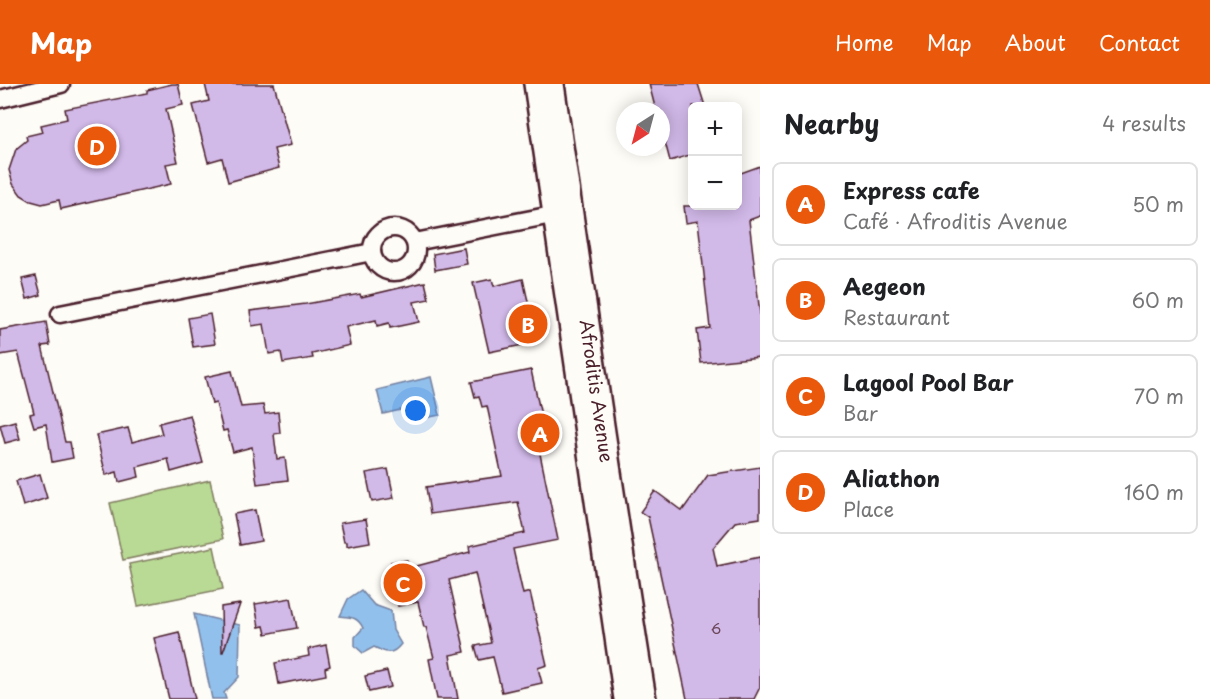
<!DOCTYPE html>
<html lang="en">
<head>
<meta charset="utf-8">
<style>
	:root { --surface:#fff; --page:#f2f2f2; --text:#202124; --muted:#757577; --line:#e0e0e0; --accent:#ea580c }
	body { margin:0; font-family:"Playpen Sans",sans-serif; background:var(--page); color:var(--text) }
	.controls { position:absolute; right:18px; top:18px; display:grid; overflow:hidden; border-radius:9px; box-shadow:0 3px 15px #0003 }
	.controls button { width:54px; height:54px; display:grid; place-items:center; padding:0; border:0; border-bottom:2px solid var(--line); background:var(--surface); color:var(--text); font:30px sans-serif }
	.compass { position:absolute; left:616px; top:18px; width:54px; height:54px; border-radius:50%; background:var(--surface); box-shadow:0 3px 15px #0003; rotate:216deg }
	.you { position:absolute; left:416px; top:327px; width:21px; height:21px; margin:-15px; border:4px solid #fff; border-radius:50%; background:#1a73e8; box-shadow:0 0 0 9px #1a73e833 }
	.badge { display:grid; place-items:center; width:39px; height:39px; border-radius:50%; background:var(--accent); color:#fff; font-size:20px; font-weight:700 }
	.pin { position:absolute; translate:-50% -50%; border:3px solid #fff; box-shadow:0 2px 6px #0006 }
	.list { margin:0; padding:0; list-style:none }
	h2 { display:flex; justify-content:space-between; align-items:center; height:78px; margin:0; padding:0 24px; font-size:26px }
	h2 small { font-size:20px; font-weight:400; color:var(--muted) }
	.list li { display:grid; grid-template-columns:39px 1fr auto; gap:18px; align-items:center; box-sizing:border-box; height:84px; margin:0 12px 12px; padding:0 12px; border:2px solid var(--line); border-radius:9px }
	.list b { display:block; font-size:22px; white-space:nowrap }
	.list p { margin:0; font-size:20px; white-space:nowrap; color:var(--muted) }
	.list em { font-size:20px; font-style:normal; color:var(--muted) }
	.map { position:relative; flex:none; width:760px; height:615px; overflow:hidden }
	header { display:flex; align-items:center; gap:36px; box-sizing:border-box; height:84px; padding:0 30px; background:var(--accent); color:#fff }
	header strong { font-size:28px }
	nav { display:flex; gap:33px; margin-inline-start:auto; font-size:21px }
	main { display:flex }
	aside { flex:1; background:var(--surface) }
	.map>svg:first-child { display:block }
</style>
</head>
<body>
<header>
<strong>Map</strong>
<nav><a>Home</a><a>Map</a><a>About</a><a>Contact</a></nav>
</header>
<main>
<div class="map">
<svg width="760" height="615" viewBox="0 0 760 615">
	<rect width="100%" height="100%" fill="#fdfcf7"/>
	<filter id="ink" filterUnits="userSpaceOnUse"><feTurbulence type="fractalNoise" baseFrequency=".0167" numOctaves="2"/><feDisplacementMap in="SourceGraphic" scale="12" xChannelSelector="R" yChannelSelector="G"/><feConvolveMatrix kernelMatrix="1 2 1 2 8 2 1 2 1" color-interpolation-filters="sRGB"/></filter>
	<g filter="url(#ink)">
		<g fill="#b8da94" stroke="#817c60" stroke-width="1.5">
			<polygon points="210,396 223,455 123,476 110,419"/>
			<polygon points="214,463 223,505 138,522 129,480"/>
		</g>
		<g fill="#91c0ec" stroke="#75809f" stroke-width="1.5">
			<polygon points="431,293 440,331 425,334 422,321 383,330 377,306"/>
			<path d="M361 506 374 521 391 527 393 546 401 560C392 572 386 569 374 563L363 569 355 562V553L363 544C358 533 351 533 340 532L348 515Z"/>
			<polygon points="194,530 240,541 239,593 224,609 226,615 212,615"/>
		</g>
		<g fill="#d1b9e8" stroke="#4a1f2b" stroke-width="1.5">
			<polygon points="172,0 178,0 183,21 166,25 178,78 166,80 171,100 61,125 59,116 42,120 31,117 21,111 13,100 9,86 16,65 27,56 26,52 43,48 41,41 67,35 65,25 147,9 147,6"/>
			<polygon points="205,0 274,0 291,61 274,65 279,84 228,98 222,74 208,78 193,21 209,17"/>
			<polygon points="649,0 698,0 705,22 693,22 693,70 670,77 661,43 661,27 656,27"/>
			<polygon points="760,82 760,132 749,136 760,230 760,273 701,279 697,246 710,244 698,137 686,139 684,122 738,122 738,90"/>
			<polygon points="464,164 467,180 435,186 433,170"/>
			<polygon points="36,192 41,211 27,215 22,195"/>
			<polygon points="492,195 494,202 523,195 537,258 489,268 473,199"/>
			<polygon points="425,198 429,215 414,218 419,238 390,244 389,239 377,242 376,236 346,243 350,261 312,270 313,274 283,279 281,268 269,270 264,240 252,242 250,227 306,220 360,210 361,213"/>
			<polygon points="210,230 215,260 193,263 188,234"/>
			<polygon points="46,238 50,261 42,262 65,358 70,358 73,374 52,378 46,340 34,343 30,330 34,329 18,268 0,271 0,246"/>
			<polygon points="531,286 548,363 539,365 558,456 513,465 523,510 530,508 547,581 538,584 542,599 502,608 493,573 479,576 475,562 491,559 475,489 449,496 465,568 450,571 458,615 437,615 429,575 434,574 426,543 424,543 418,518 398,522 391,478 407,476 409,484 470,468 469,462 525,449 518,418 430,430 426,403 502,392 487,322 482,323 479,312 475,313 471,298"/>
			<polygon points="232,287 241,323 263,321 265,330 278,328 280,349 274,350 277,375 285,374 288,396 257,400 252,363 233,368 227,346 223,347 216,319 212,320 205,293"/>
			<polygon points="190,331 203,379 171,388 168,375 137,383 139,393 119,398 117,388 106,391 96,351 128,344 132,358 162,350 159,339"/>
			<polygon points="15,337 20,355 5,359 0,341"/>
			<polygon points="760,383 760,434 735,438 713,464 717,482 760,473 760,603 754,615 687,615 648,433 640,428 655,407 682,427 708,391"/>
			<polygon points="388,385 394,414 372,418 366,389"/>
			<polygon points="40,390 47,414 23,422 16,397"/>
			<polygon points="255,426 261,457 240,461 234,430"/>
			<polygon points="366,435 370,458 347,462 347,458 344,458 340,439"/>
			<polygon points="291,514 297,544 266,550 264,542 259,543 255,520"/>
			<polygon points="240,520 223,568 222,568 221,523"/>
			<polygon points="179,548 195,615 169,615 154,554"/>
			<polygon points="326,561 330,582 325,584 326,591 279,600 275,579 309,572 308,565"/>
			<polygon points="387,587 391,603 369,608 365,592"/>
		</g>
		<g fill="none" stroke-linecap="round" stroke-linejoin="round">
			<g stroke="#4a1f2b" stroke-width="21">
				<g id="minor">
					<polyline points="0,15 61,0"/>
					<circle cx="394" cy="166" r="22"/>
					<polyline points="415,158 552,131"/>
					<polyline points="60,230 372,168"/>
				</g>
			</g>
			<g stroke="#4a1f2b" stroke-width="26">
				<g id="major">
					<polyline points="535,0 625,615"/>
					<path id="s1" d="M553 0C583 205 612 410 645 615"/>
				</g>
			</g>
			<use href="#minor" stroke="#fdfcf7" stroke-width="16"/>
			<use href="#major" stroke="#fdfcf7" stroke-width="21"/>
		</g>
	</g>
	<g text-anchor="middle" dominant-baseline="central" stroke-width="5" stroke-linejoin="round" paint-order="stroke">
		<g font-size="15" fill="#6c465a">
			<text x="716" y="543">6</text>
		</g>
		<g font-size="18" fill="#4a1f2b" stroke="#fdfcf7">
			<text stroke="none"><textPath href="#s1" startOffset="310">Afroditis Avenue</textPath></text>
		</g>
	</g>
</svg>
<div class="controls">
<button>+</button>
<button>−</button>
</div>
<svg class="compass" viewBox="-18 -18 36 36"><path d="M0-13l5 13h-10z" fill="#e53935"/><path d="M0 13l5-13h-10z" fill="#757577"/></svg>
<div class="you"></div>
<div class="pin badge" style="left:540px;top:349px">A</div>
<div class="pin badge" style="left:528px;top:240px">B</div>
<div class="pin badge" style="left:403px;top:499px">C</div>
<div class="pin badge" style="left:97px;top:62px">D</div>
</div>
<aside>
<h2>Nearby<small>4 results</small></h2>
<ul class="list">
<li><span class="badge">A</span><div><b>Express cafe</b><p>Café · Afroditis Avenue</p></div><em>50 m</em></li>
<li><span class="badge">B</span><div><b>Aegeon</b><p>Restaurant</p></div><em>60 m</em></li>
<li><span class="badge">C</span><div><b>Lagool Pool Bar</b><p>Bar</p></div><em>70 m</em></li>
<li><span class="badge">D</span><div><b>Aliathon</b><p>Place</p></div><em>160 m</em></li>
</ul>
</aside>
</main>
</body>
</html>
